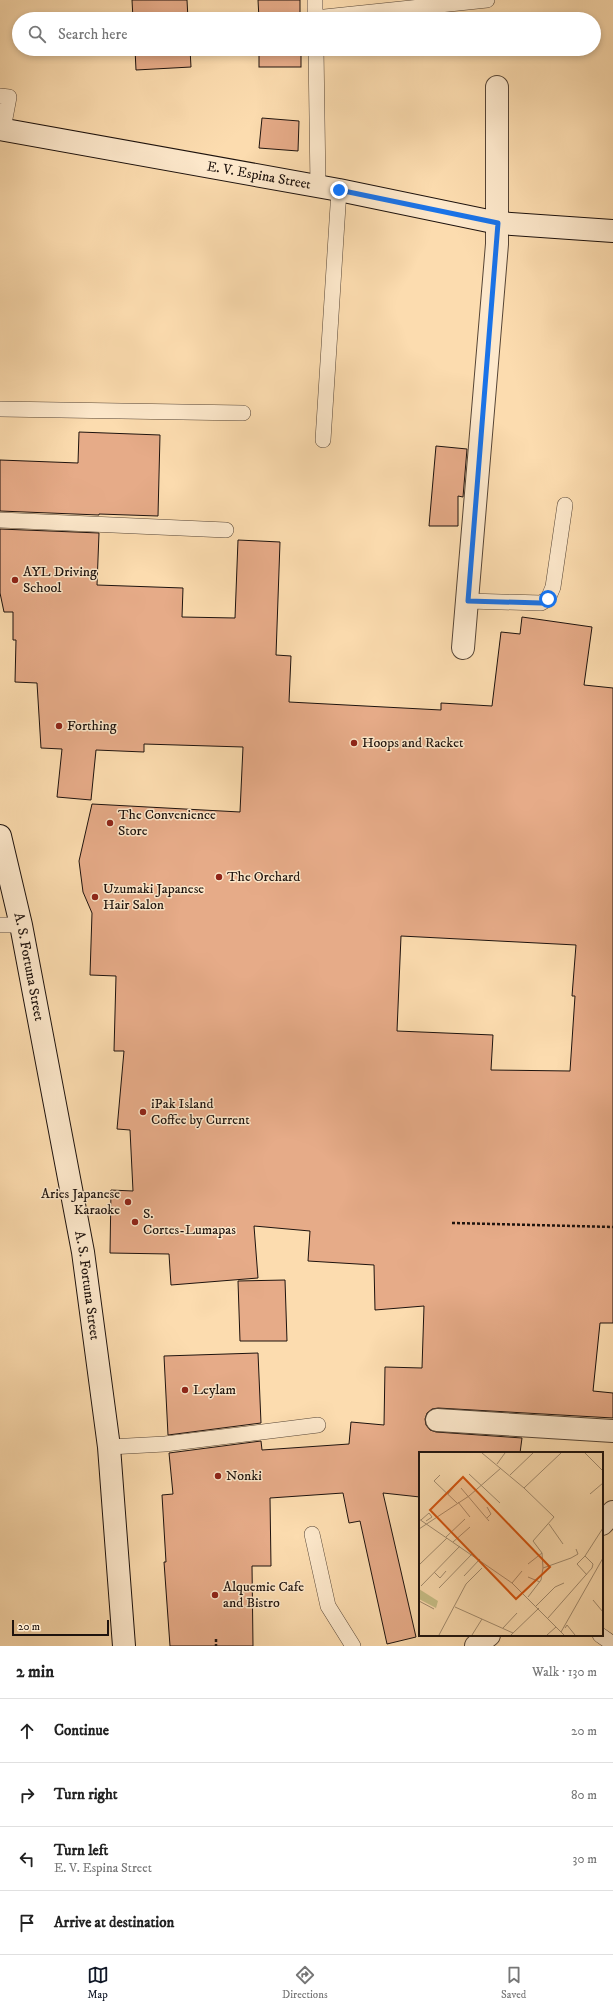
<!DOCTYPE html>
<html lang="en">
<head>
<meta charset="utf-8">
<style>
	:root { --surface:#fff; --page:#f6f6f6; --text:#222; --muted:#767676; --line:#e0e0e0; --accent:#111827 }
	body { margin:0; font-family:"IM FELL DW Pica",serif; background:var(--page); color:var(--text) }
	.scale { position:absolute; left:12px; bottom:10px; width:97px; box-sizing:border-box; padding-left:4px; border:2px solid #1e130e; border-top:0; font-size:11px; line-height:14px; white-space:nowrap; color:#1e130e; -webkit-text-stroke:3px #fde8cb; paint-order:stroke }
	.stop { position:absolute; width:12px; height:12px; margin:-9px; border:3px solid #1a73e8; border-radius:50%; background:#fff }
	.stop.end { background:#1a73e8; border-color:#fff; box-shadow:0 1px 4px #0008 }
	.list { margin:0; padding:0; list-style:none }
	h2 { display:flex; justify-content:space-between; align-items:center; height:52px; margin:0; padding:0 16px; font-size:17px }
	h2 small { font-size:13px; font-weight:400; color:var(--muted) }
	.list li { display:grid; grid-template-columns:26px 1fr auto; gap:12px; align-items:center; box-sizing:border-box; height:64px; padding:0 16px; border-top:1px solid var(--line) }
	.list b { display:block; font-size:15px; white-space:nowrap }
	.list p { margin:0; font-size:13px; white-space:nowrap; color:var(--muted) }
	.list em { font-size:13px; font-style:normal; color:var(--muted) }
	.icon { flex:none; width:22px; height:22px; fill:none; stroke:currentColor; stroke-width:2; stroke-linecap:round; stroke-linejoin:round }
	.map { position:relative; flex:none; width:613px; height:1646px; overflow:hidden }
	.search { position:absolute; background:var(--surface); box-shadow:0 2px 6px #0003; left:12px; right:12px; top:12px; height:44px; display:flex; align-items:center; gap:10px; box-sizing:border-box; padding:0 14px; border-radius:22px; color:var(--muted); font-size:15px }
	.sheet { height:308px; background:var(--surface) }
	nav { display:flex; justify-content:space-around; align-items:center; box-sizing:border-box; height:56px; border-top:1px solid var(--line); background:var(--surface); font-size:11px; color:var(--muted) }
	nav a { display:grid; justify-items:center; gap:2px }
	nav .on { color:var(--accent) }
	.map>svg:first-child { display:block }
</style>
</head>
<body>
<div class="map">
<svg width="613" height="1646" viewBox="0 0 613 1646">
	<rect width="100%" height="100%" fill="#fcdcaf"/>
	<filter id="stains"><feTurbulence type="fractalNoise" baseFrequency=".005" numOctaves="4"/><feColorMatrix values="0 0 0 0 .2 0 0 0 0 .09 0 0 0 0 .02 0 0 0 .5 -.17"/></filter>
	<radialGradient id="worn" r=".72"><stop offset=".6" stop-color="#630" stop-opacity="0"/><stop offset="1" stop-color="#630" stop-opacity=".3"/></radialGradient>
	<g fill="#e6ab88" stroke="#1e130e" fill-rule="evenodd">
		<polygon points="132,0 187,0 188,19 133,19"/>
		<polygon points="258,0 300,0 300,19 259,19"/>
		<polygon points="135,49 190,49 191,67 136,70"/>
		<rect x="259" y="49" width="42" height="18"/>
		<polygon points="262,118 299,121 298,151 259,148"/>
		<polygon points="79,432 160,435 158,516 99,514 99,515 0,511 0,460 78,463"/>
		<polygon points="436,446 467,449 463,497 458,496 458,526 429,526"/>
		<path d="M0 529 99 533 97 585 183 588 182 617 235 618 238 540 280 542 276 655 291 656 289 702 441 710V703L492 706 501 632 520 634 522 617 592 627 584 685 613 688V1323H600L593 1391 613 1393V1418L438 1408 432 1409 427 1413 425 1419 426 1425 430 1430 436 1432 522 1438 520 1453H420V1497L383 1493 416 1637 387 1644 360 1521 349 1523 343 1493 270 1498 271 1566H252L253 1646H170L164 1562H166L162 1495 173 1494 169 1453 261 1441 262 1450 349 1444 351 1422 384 1425 385 1367 422 1368 424 1306 375 1310 374 1265 308 1261 310 1231 254 1226 258 1278 171 1285 169 1254 110 1253 111 1190 133 1191 130 1130 117 1129 124 1051H114L116 976 90 975 92 913 83 892 79 861 92 804 240 812 243 747 144 744V752L96 750 91 800 57 797 62 749 41 748 37 683 15 682 16 640H13V612H4L0 593ZM401 936 576 945 572 996H575L570 1071 491 1070 493 1035 397 1031Z"/>
		<polygon points="285,1280 287,1341 240,1341 238,1281"/>
		<polygon points="258,1353 261,1423 168,1435 164,1356"/>
	</g>
	<g fill="none" stroke-linecap="round" stroke-linejoin="round">
		<g stroke="#564536" stroke-width="16">
			<g id="lane">
				<polyline points="315,0 315,19"/>
				<polyline points="315,18 487,0"/>
				<polyline points="316,49 318,186"/>
				<polyline points="0,96 9,97 3,129"/>
				<polyline points="0,409 243,413"/>
				<polyline points="323,440 339,190"/>
				<polyline points="0,520 226,530"/>
				<polyline points="468,601 541,603 548,599 553,587 565,505"/>
				<polyline points="0,925 21,925"/>
				<polyline points="109,1447 165,1444 318,1425"/>
				<polyline points="312,1534 328,1606 353,1646"/>
				<polyline points="600,1635 613,1644"/>
			</g>
		</g>
		<g stroke="#564536" stroke-width="24">
			<g id="street">
				<polyline points="463,648 497,244 497,87"/>
				<polyline points="437,1420 613,1431"/>
				<polyline points="602,1524 613,1512"/>
				<polyline points="476,1646 489,1635"/>
			</g>
		</g>
		<g stroke="#1e130e" stroke-width="24">
			<g id="secondary">
				<path id="s1" d="M0 129 339 190 498 223 613 231"/>
				<path id="s2" d="M0 836 21 925 83 1252 109 1447 124 1646"/>
			</g>
		</g>
		<g stroke="#1e130e" stroke-width="2.5" stroke-dasharray="3 2" stroke-linecap="butt">
			<polyline points="452,1223 613,1227"/>
			<polyline points="216,1639 216,1646"/>
		</g>
		<use href="#lane" stroke="#fde8cb" stroke-width="15"/>
		<use href="#street" stroke="#fde8cb" stroke-width="22"/>
		<use href="#secondary" stroke="#fde8cb" stroke-width="22"/>
	</g>
	<g fill="none" stroke-linecap="round" stroke-linejoin="round">
		<polyline stroke="#1a73e8" stroke-width="5" points="339,190 498,223 468,601 541,603 548,599"/>
	</g>
	<g fill="#8f2418" stroke="#fde8cb" stroke-width="1.5">
		<circle cx="15" cy="580" r="4"/>
		<circle cx="59" cy="726" r="4"/>
		<circle cx="354" cy="743" r="4"/>
		<circle cx="110" cy="823" r="4"/>
		<circle cx="219" cy="877" r="4"/>
		<circle cx="95" cy="897" r="4"/>
		<circle cx="143" cy="1112" r="4"/>
		<circle cx="128" cy="1202" r="4"/>
		<circle cx="135" cy="1222" r="4"/>
		<circle cx="185" cy="1390" r="4"/>
		<circle cx="218" cy="1476" r="4"/>
		<circle cx="215" cy="1595" r="4"/>
	</g>
	<g text-anchor="middle" dominant-baseline="central" stroke-width="3" stroke-linejoin="round" paint-order="stroke">
		<g font-size="14" fill="#1e130e" stroke="#fde8cb">
			<text stroke="none"><textPath href="#s1" startOffset="263">E. V. Espina Street</textPath></text>
			<text stroke="none"><textPath href="#s2" startOffset="134">A. S. Fortuna Street</textPath></text>
			<text stroke="none"><textPath href="#s2" startOffset="458">A. S. Fortuna Street</textPath></text>
		</g>
		<g font-size="14" fill="#1e130e" stroke="#fde8cb" text-anchor="start">
			<text x="23" y="572">AYL Driving<tspan x="23" dy="16">School</tspan></text>
			<text x="67" y="726">Forthing</text>
			<text x="362" y="743">Hoops and Racket</text>
			<text x="118" y="815">The Convenience<tspan x="118" dy="16">Store</tspan></text>
			<text x="227" y="877">The Orchard</text>
			<text x="103" y="889">Uzumaki Japanese<tspan x="103" dy="16">Hair Salon</tspan></text>
			<text x="151" y="1104">iPak Island<tspan x="151" dy="16">Coffee by Current</tspan></text>
			<text x="120" y="1194" text-anchor="end">Aries Japanese<tspan x="120" dy="16">Karaoke</tspan></text>
			<text x="143" y="1214">S.<tspan x="143" dy="16">Cortes-Lumapas</tspan></text>
			<text x="193" y="1390">Leylam</text>
			<text x="226" y="1476">Nonki</text>
			<text x="223" y="1587">Alquemie Cafe<tspan x="223" dy="16">and Bistro</tspan></text>
		</g>
	</g>
	<g transform="translate(419 1452)">
		<rect width="184" height="184" fill="#fcdcaf"/>
		<path d="M0 137 19 149 17 156 0 147Z" fill="#c7be86"/>
		<path fill="none" stroke="#a38c6f" stroke-width="1" d="M63 1 105 36 135 65 114 89 123 101 124 116 122 128 109 145M166 1 184 19M78 12 86 1M50 22 81 51M21 23 15 29 38 51M91 23 114 1M42 36 70 69M105 36 142 1M29 42 39 30M171 42 184 31M39 50 51 65M68 66 72 62 68 55M0 67 93 131 145 183M2 68 10 61 13 65 7 69M130 72 144 92M0 77 50 44 82 16M27 85 46 67M34 90 51 75M109 112 123 101M0 113 28 86M124 116 152 106 159 102 157 97M15 120 21 126 27 119M168 123 158 112 166 104 184 76M45 124 61 107M109 125 121 130M93 131 103 119M2 134 41 94M20 136 53 102M174 148 184 160M0 149 15 157M117 154 136 135 145 131M36 155 94 181M129 166 173 116 174 112 166 104M84 176 98 161M146 176 148 173 156 183M142 180 184 106M20 183 47 132 63 116M53 183 63 167M92 183 120 156M128 183 137 175"/>
		<path fill="#d4520c" fill-opacity="0.15" stroke="#d4520c" stroke-width="2" d="M44 25 131 115 97 147 11 58Z"/>
		<rect width="184" height="184" fill="none" stroke="#1e130e" stroke-width="2"/>
	</g>
	<rect width="100%" height="100%" filter="url(#stains)"/>
	<rect width="100%" height="100%" fill="url(#worn)"/>
</svg>
<div class="scale">20 m</div>
<div class="stop" style="left:548px;top:599px"></div>
<div class="stop end" style="left:339px;top:190px"></div>
<div class="search"><svg class="icon" aria-label="search" viewBox="0 0 24 24"><circle cx="10" cy="10" r="6"/><path d="M15 15l6 6"/></svg>Search here</div>
</div>
<section class="sheet">
<h2>2 min<small>Walk · 130 m</small></h2>
<ul class="list">
<li><svg class="icon" aria-label="ahead" viewBox="0 0 24 24"><path d="M12 20V5M6 11l6-6 6 6"/></svg><div><b>Continue</b></div><em>20 m</em></li>
<li><svg class="icon" aria-label="right" viewBox="0 0 24 24"><path d="M7 20v-9h11M14 6l5 5-5 5"/></svg><div><b>Turn right</b></div><em>80 m</em></li>
<li><svg class="icon" aria-label="left" viewBox="0 0 24 24"><path d="M17 20v-9H6M10 6l-5 5 5 5"/></svg><div><b>Turn left</b><p>E. V. Espina Street</p></div><em>30 m</em></li>
<li><svg class="icon" aria-label="arrive" viewBox="0 0 24 24"><path d="M6 21V4h12l-3 4 3 4H6"/></svg><div><b>Arrive at destination</b></div></li>
</ul>
</section>
<nav>
<a class="on"><svg class="icon" aria-label="map" viewBox="0 0 24 24"><path d="M3 6l6-2 6 2 6-2v14l-6 2-6-2-6 2zM9 4v14M15 6v14"/></svg>Map</a>
<a><svg class="icon" aria-label="directions" viewBox="0 0 24 24"><path d="M12 3l9 9-9 9-9-9zM9 14v-3h6M13 9l2 2-2 2"/></svg>Directions</a>
<a><svg class="icon" aria-label="saved" viewBox="0 0 24 24"><path d="M7 4h10v16l-5-4-5 4z"/></svg>Saved</a>
</nav>
</body>
</html>
